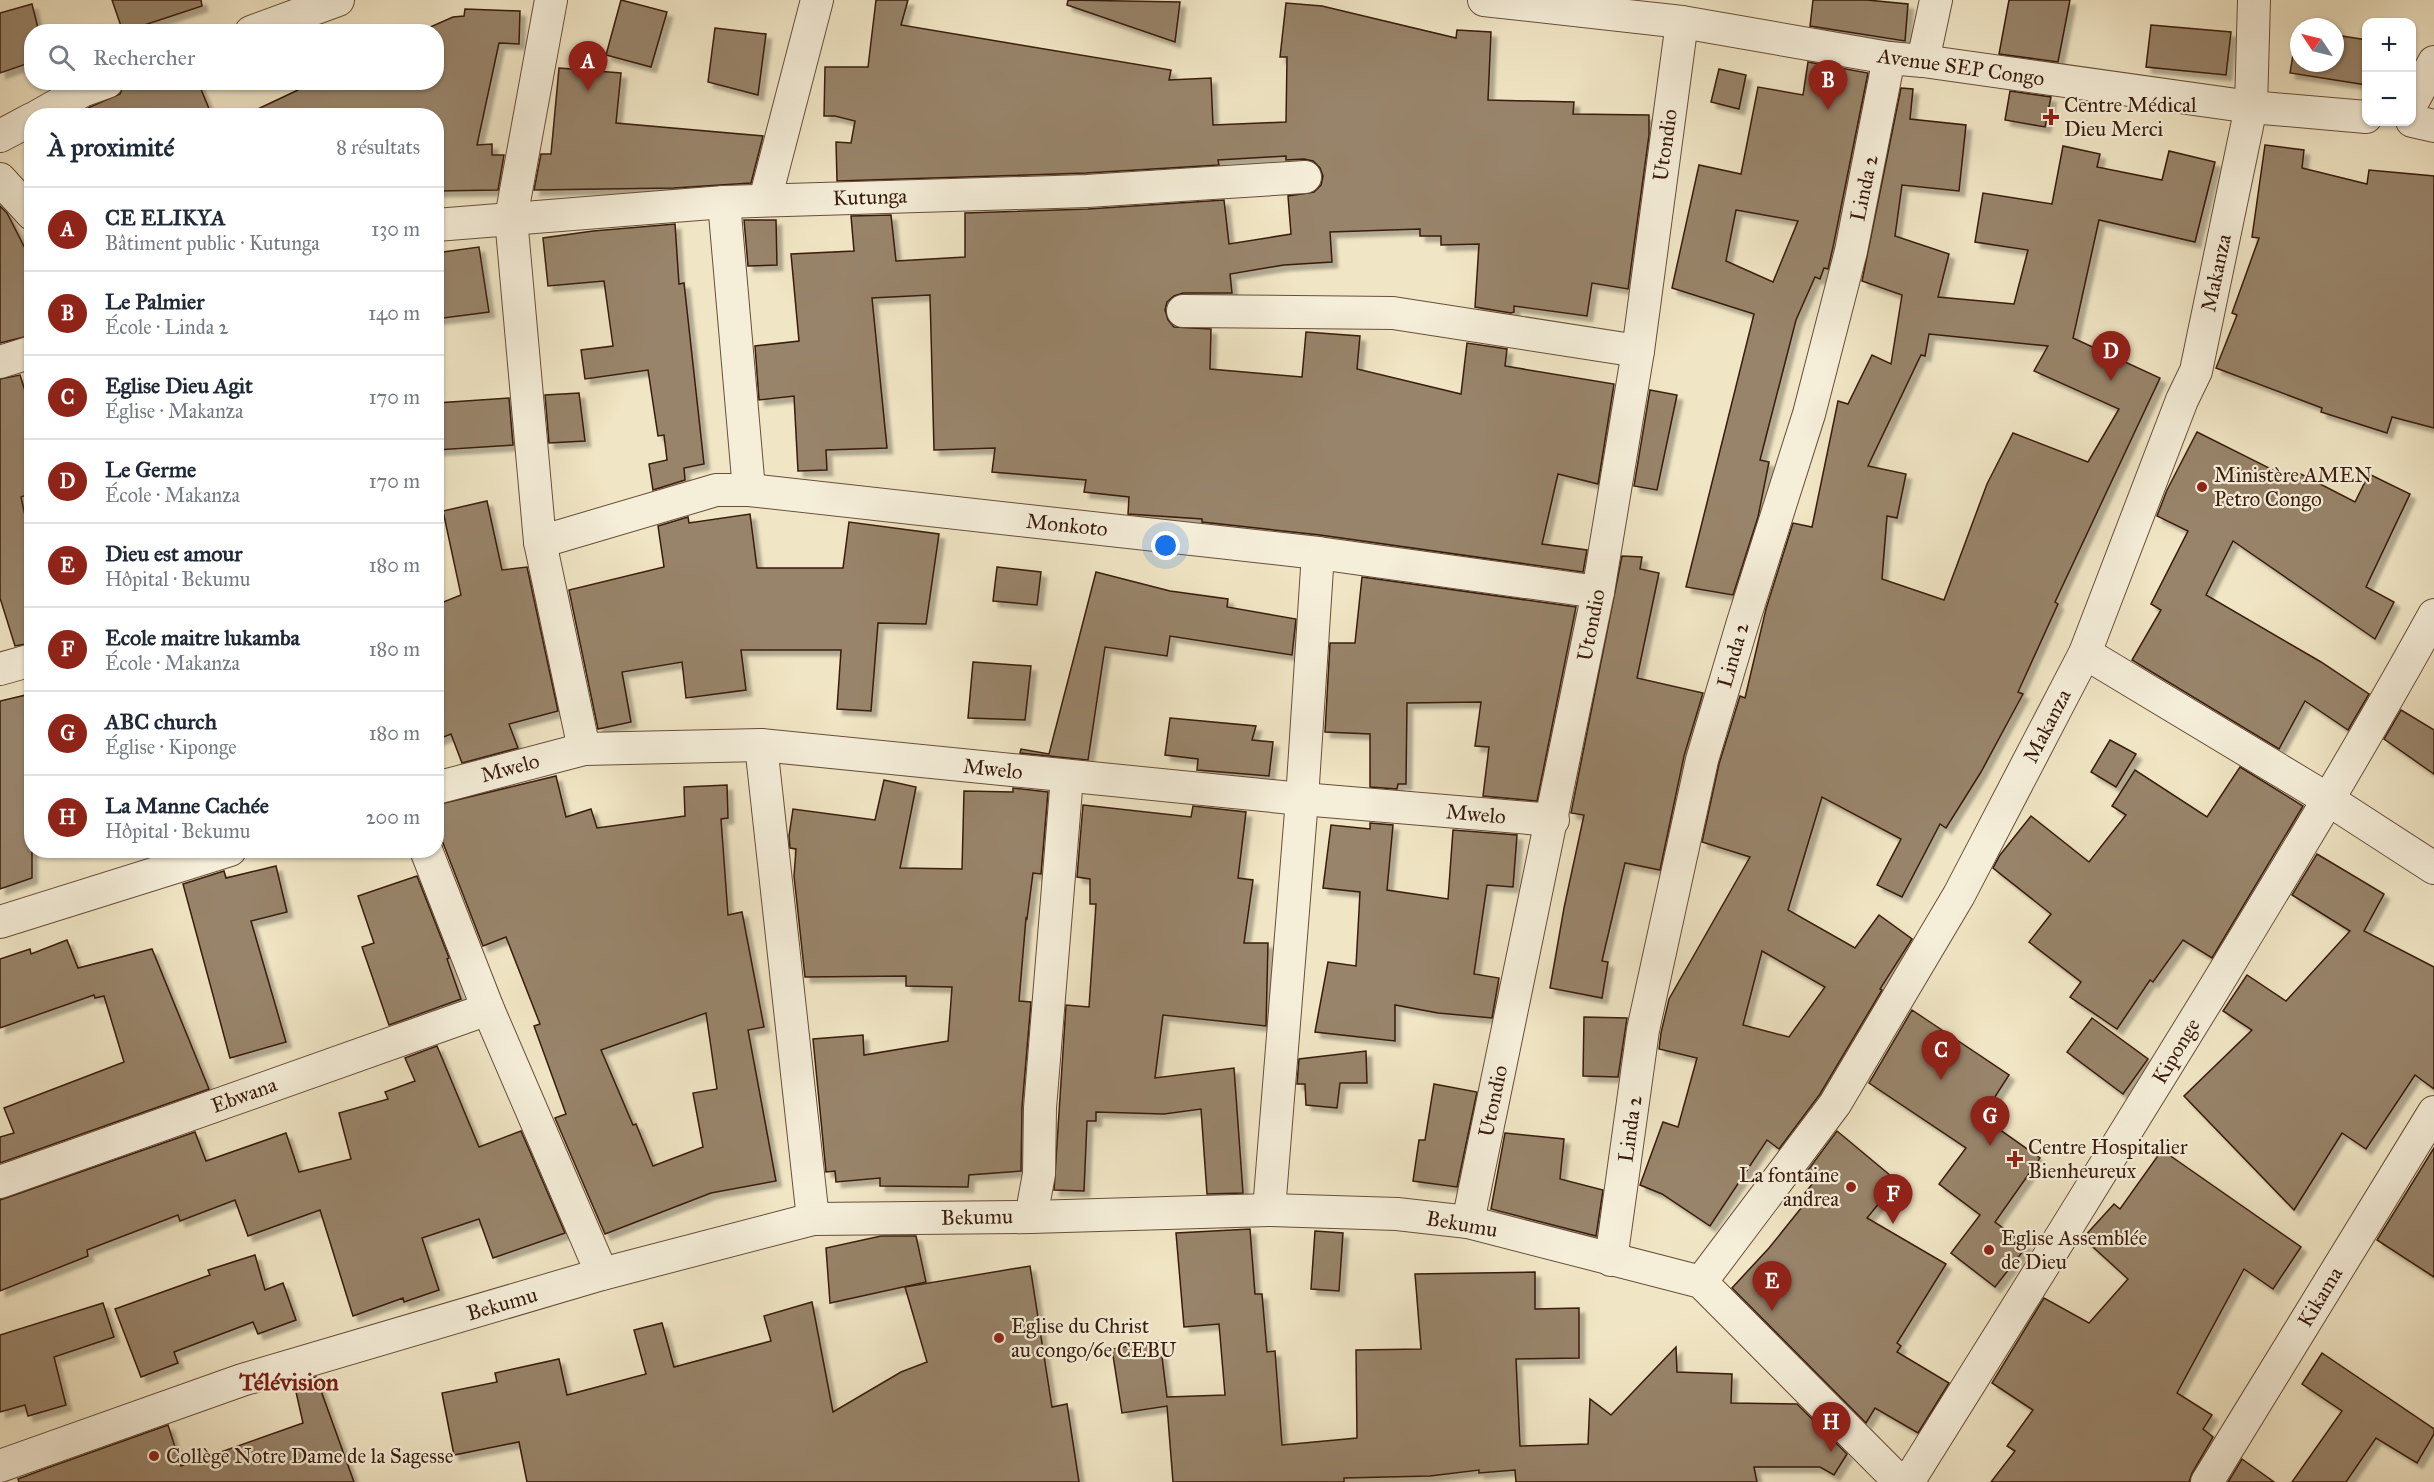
<!DOCTYPE html>
<html lang="fr">
<head>
<meta charset="utf-8">
<style>
	:root { --surface:#fff; --page:#f2f2f3; --text:#1f2937; --muted:#747a83; --line:#e0e1e3; --accent:#8f2418 }
	body { margin:0; font-family:"IM FELL Great Primer",serif; background:var(--page); color:var(--text) }
	.controls { position:absolute; right:18px; top:18px; display:grid; overflow:hidden; border-radius:12px; box-shadow:0 2px 4px #0004 }
	.controls button { width:54px; height:54px; display:grid; place-items:center; padding:0; border:0; border-bottom:2px solid var(--line); background:var(--surface); color:var(--text); font:30px sans-serif }
	.compass { position:absolute; left:2290px; top:18px; width:54px; height:54px; border-radius:50%; background:var(--surface); box-shadow:0 2px 4px #0004; rotate:305deg }
	.you { position:absolute; left:1166px; top:546px; width:21px; height:21px; margin:-15px; border:4px solid #fff; border-radius:50%; background:#1a73e8; box-shadow:0 0 0 9px #1a73e833 }
	.badge { display:grid; place-items:center; width:39px; height:39px; border-radius:50%; background:var(--accent); color:#fff; font-size:20px; font-weight:700 }
	.pin { position:absolute; translate:-50% -50px; filter:drop-shadow(0 2px 3px #0008) }
	.pin::after { content:''; position:absolute; top:32px; width:21px; height:18px; background:inherit; clip-path:polygon(0 0,100% 0,50% 100%) }
	.list { margin:0; padding:0; list-style:none }
	h2 { display:flex; justify-content:space-between; align-items:center; height:78px; margin:0; padding:0 24px; font-size:26px }
	h2 small { font-size:20px; font-weight:400; color:var(--muted) }
	.list li { display:grid; grid-template-columns:39px 1fr auto; gap:18px; align-items:center; box-sizing:border-box; height:84px; padding:0 24px; border-top:2px solid var(--line) }
	.list b { display:block; font-size:22px; white-space:nowrap }
	.list p { margin:0; font-size:20px; white-space:nowrap; color:var(--muted) }
	.list em { font-size:20px; font-style:normal; color:var(--muted) }
	.icon { flex:none; width:33px; height:33px; fill:none; stroke:currentColor; stroke-width:2; stroke-linecap:round; stroke-linejoin:round }
	.map { position:relative; flex:none; width:2434px; height:1482px; overflow:hidden }
	.search { position:absolute; background:var(--surface); box-shadow:0 2px 4px #0004; left:24px; top:24px; width:420px; height:66px; display:flex; align-items:center; gap:15px; box-sizing:border-box; padding:0 21px; border-radius:24px; color:var(--muted); font-size:22px }
	.panel { position:absolute; background:var(--surface); box-shadow:0 2px 4px #0004; left:24px; top:108px; width:420px; height:750px; border-radius:24px }
	.map>svg:first-child { display:block }
</style>
</head>
<body>
<div class="map">
<svg width="2434" height="1482" viewBox="0 0 2434 1482">
	<defs>
		<filter id="shadow"><feDropShadow dx="5.5" dy="5.5" stdDeviation="1.5" flood-color="#0004"/></filter>
	</defs>
	<rect width="100%" height="100%" fill="#f0e5c4"/>
	<filter id="stains"><feTurbulence type="fractalNoise" baseFrequency=".00333" numOctaves="4"/><feColorMatrix values="0 0 0 0 .2 0 0 0 0 .09 0 0 0 0 .02 0 0 0 .5 -.17"/></filter>
	<radialGradient id="worn" r=".72"><stop offset=".6" stop-color="#630" stop-opacity="0"/><stop offset="1" stop-color="#630" stop-opacity=".3"/></radialGradient>
	<g fill="#98846b" stroke="#391b0b" stroke-width="1.5" fill-rule="evenodd" filter="url(#shadow)">
		<polygon points="112,0 201,0 202,6 123,32"/>
		<polygon points="621,0 667,12 651,67 606,55"/>
		<polygon points="876,0 908,0 901,25 1171,70 1169,80 1211,78 1213,125 1286,122 1287,57 1280,57 1286,3 1322,6 1456,38 1457,30 1491,32 1488,100 1574,102 1573,114 1649,115 1649,135 1628,289 1592,283 1587,316 1514,306 1514,312 1511,313 1475,307 1479,244 1441,245 1441,236 1420,236 1420,229 1330,232 1332,262 1284,265 1230,274 1232,293 1183,293 1174,296 1167,302 1165,310 1168,320 1174,327 1211,329 1210,369 1302,377 1306,332 1360,336 1357,369 1461,394 1467,343 1507,349 1505,366 1614,384 1598,484 1558,474 1542,544 1587,550 1583,572 1320,535 1202,522 1202,519 1128,514 1129,497 1084,492 1086,480 992,472 995,448 934,450 930,295 872,298 887,448 826,450 827,470 798,471 794,396 759,400 755,346 799,341 791,254 854,251 851,216 891,215 896,261 965,257 965,213 1088,209 1224,200 1229,244 1291,234 1288,196 1314,192 1321,185 1323,176 1320,168 1313,161 1304,159 1286,160 1286,156 1218,160 1219,165 1086,173 837,181 836,142 851,143 855,121 835,116 824,116 825,67 868,67"/>
		<polygon points="1068,0 1180,2 1175,42 1067,5"/>
		<polygon points="1813,0 1867,0 1908,4 1905,41 1810,26"/>
		<polygon points="2009,0 2070,0 2058,62 1999,54"/>
		<polygon points="32,4 39,32 32,32 32,62 0,73 0,13"/>
		<polygon points="465,9 520,11 519,44 499,43 477,145 492,144 492,155 504,155 498,190 436,191 436,116 243,116 298,90 296,85 302,82 436,82 436,32 419,32 453,17 464,16"/>
		<polygon points="2151,25 2231,32 2226,75 2146,67"/>
		<polygon points="715,28 766,34 758,95 708,82"/>
		<polygon points="2297,30 2299,30 2299,63 2335,63 2335,35 2367,40 2367,85 2290,73"/>
		<path d="M1808 62 1868 73 1833 247 1828 269 1824 268 1820 279 1815 277 1796 320 1760 460 1769 462 1758 517 1733 595 1686 587 1754 314 1672 288 1699 165 1741 174 1758 87 1803 95ZM1736 210 1798 221 1773 282 1726 261Z"/>
		<polygon points="559,68 621,73 616,123 763,136 751,183 674,188 534,190 541,154 551,154"/>
		<polygon points="1719,69 1746,75 1739,109 1711,102"/>
		<polygon points="125,82 198,82 212,116 82,116 81,112 90,107 120,94"/>
		<path d="M1901 88 1913 89 1910 119 1966 125 1959 191 1902 185 1895 236 1949 254 1938 297 2014 304 2028 250 1975 242 1983 193 2052 204 2063 146 2100 154 2097 167 2162 180 2169 151 2215 162 2195 242 2099 220 2073 338 2160 378 2055 602 2058 604 2018 692 2023 694 1981 772 1946 828 1940 824 1902 897 1877 885 1901 839 1822 797 1788 910 1855 948 1879 915 1912 939 1880 989 1882 990 1820 1094 1779 1149 1767 1140 1710 1226 1662 1194 1640 1185 1663 1122 1678 1127 1697 1058 1659 1049 1661 1033 1669 999 1750 857 1702 842 1719 764 1740 696 1745 698 1766 609 1793 523 1812 527 1838 401 1848 404 1872 355 1891 364 1902 295 1862 281ZM1929 334 2048 346 2034 371 2119 409 2088 462 2013 433 1987 484 1944 600 1882 579 1887 516 1897 518 1906 474 1868 466 1921 355 1925 356ZM1762 951 1825 987 1789 1037 1743 1025Z"/>
		<polygon points="2010,91 2051,97 2045,127 2005,120"/>
		<polygon points="2265,145 2304,150 2302,168 2367,184 2369,170 2434,176 2434,428 2392,417 2387,433 2321,412 2322,408 2216,368 2237,315 2232,313 2259,238 2252,237"/>
		<polygon points="0,206 7,213 32,262 32,335 0,343"/>
		<polygon points="744,220 776,220 777,265 748,266"/>
		<polygon points="675,224 679,284 684,283 704,464 684,468 685,480 653,490 649,464 667,460 664,435 658,436 648,370 585,379 581,350 613,346 604,281 548,286 543,238 593,231"/>
		<polygon points="479,247 489,312 436,319 436,253"/>
		<polygon points="20,375 32,413 32,493 21,497 32,548 32,643 15,646 0,598 0,379"/>
		<polygon points="1650,390 1677,395 1657,490 1634,486"/>
		<polygon points="579,393 585,441 549,443 545,395"/>
		<polygon points="509,398 513,445 436,450 436,403"/>
		<polygon points="2197,432 2291,479 2295,471 2355,502 2369,474 2410,494 2366,587 2394,602 2375,639 2233,541 2206,595 2321,662 2369,694 2348,730 2305,701 2279,749 2132,660 2161,610 2151,604 2188,531 2157,516 2167,490"/>
		<polygon points="487,501 502,570 527,567 558,711 509,724 518,748 462,763 451,734 436,740 436,605 461,595 443,511"/>
		<polygon points="750,514 757,568 843,568 849,522 939,534 926,624 878,623 871,711 837,709 841,650 741,650 746,690 686,698 682,662 622,672 631,722 598,729 569,590 664,567 658,526 688,517 689,523"/>
		<polygon points="1622,556 1642,557 1640,569 1659,573 1637,678 1703,693 1684,756 1660,870 1625,863 1602,961 1608,962 1602,998 1550,988 1564,908 1584,815 1571,813"/>
		<polygon points="997,567 1041,572 1037,605 993,601"/>
		<polygon points="1096,572 1170,591 1228,599 1227,607 1296,619 1292,655 1170,636 1167,656 1105,647 1088,760 1020,753 1021,749 1049,754"/>
		<polygon points="1362,577 1576,607 1537,801 1483,796 1489,747 1475,746 1481,702 1407,703 1406,784 1398,784 1397,789 1370,787 1370,734 1325,732 1330,643 1355,643"/>
		<polygon points="973,662 1031,666 1025,720 968,718"/>
		<polygon points="26,695 32,719 32,878 0,889 0,701"/>
		<polygon points="2401,710 2434,730 2434,774 2384,739"/>
		<polygon points="1170,718 1256,726 1252,740 1273,742 1269,776 1197,770 1198,759 1165,755"/>
		<polygon points="2110,740 2136,754 2116,787 2091,772"/>
		<polygon points="2240,767 2303,806 2212,958 2183,940 2153,982 2150,980 2117,1029 2070,997 2081,982 2029,942 2051,914 1993,868 2000,855 2031,816 2089,862 2126,815 2112,806 2135,770 2207,817"/>
		<path d="M556 776 566 817 591 809 597 828 685 816 684 787 727 785 728 818 721 819 728 915 742 912 764 1027 748 1030 776 1181 711 1193 605 1234 555 1118 566 1114 534 1026 540 1024 506 937 483 946 443 843 436 836V805ZM706 1013 717 1089 693 1093 703 1147 653 1166 636 1124 633 1125 601 1050Z"/>
		<polygon points="884,780 916,787 900,868 962,869 964,791 1013,792 1013,788 1048,792 1041,874 1033,873 1027,919 1026,918 1019,1001 1031,1002 1022,1107 1021,1171 969,1175 968,1187 880,1186 880,1178 836,1182 835,1171 826,1172 813,1039 863,1035 864,1055 948,1041 952,987 906,986 906,976 805,977 794,876 796,849 790,848 789,836 793,809 875,820"/>
		<polygon points="1083,805 1191,817 1193,806 1246,812 1238,878 1253,880 1244,943 1268,943 1266,1026 1163,1015 1155,1078 1234,1068 1243,1193 1207,1194 1201,1109 1164,1114 1096,1112 1096,1121 1087,1121 1084,1191 1054,1190 1066,1005 1089,1007 1096,904 1090,904 1090,879 1077,877"/>
		<polygon points="1370,823 1393,825 1387,890 1448,899 1453,830 1517,835 1513,887 1487,885 1474,974 1499,978 1492,1018 1438,1013 1395,1005 1395,1041 1315,1032 1328,962 1356,966 1360,892 1323,888 1331,825 1370,829"/>
		<polygon points="2317,854 2384,894 2364,931 2434,967 2434,1089 2415,1075 2366,1149 2342,1133 2294,1210 2184,1096 2252,1030 2223,1011 2247,975 2286,1001 2350,931 2292,895"/>
		<polygon points="276,866 287,912 251,921 286,1042 230,1058 183,884 224,871 226,878"/>
		<polygon points="417,876 449,958 447,959 461,999 389,1025 362,947 374,943 358,896"/>
		<polygon points="67,940 78,968 152,949 209,1089 0,1163 0,1137 14,1133 4,1108 124,1062 104,996 95,998 94,995 0,1028 0,959 30,949 31,954"/>
		<polygon points="1912,1010 2009,1075 1982,1117 2040,1158 1995,1222 2027,1246 1995,1287 1951,1253 1980,1215 1939,1184 1966,1148 1869,1083"/>
		<polygon points="1584,1017 1627,1018 1618,1077 1583,1076"/>
		<polygon points="2092,1018 2148,1059 2123,1094 2067,1052"/>
		<polygon points="437,1046 479,1147 521,1131 565,1233 493,1258 479,1219 422,1238 439,1290 404,1302 403,1298 353,1316 320,1210 248,1236 235,1200 180,1221 178,1215 87,1250 88,1256 0,1291 0,1200 195,1132 206,1161 286,1133 299,1172 351,1159 339,1113 388,1099 385,1092 415,1081 405,1058"/>
		<polygon points="1366,1051 1367,1083 1340,1083 1337,1108 1306,1105 1305,1084 1297,1084 1299,1059"/>
		<polygon points="1434,1084 1477,1092 1457,1187 1413,1181 1419,1140 1425,1140"/>
		<polygon points="1837,1131 1897,1181 1867,1218 1946,1264 1897,1343 1901,1346 1897,1352 1949,1383 1918,1433 1875,1408 1866,1423 1732,1288 1769,1248 1810,1197 1805,1193 1818,1177 1808,1170"/>
		<polygon points="1505,1133 1564,1139 1560,1179 1603,1190 1596,1236 1491,1209"/>
		<polygon points="2434,1148 2434,1277 2377,1240"/>
		<polygon points="2162,1150 2301,1247 2273,1289 2244,1269 2177,1393 2212,1415 2203,1429 2213,1437 2192,1473 2189,1482 1991,1482 2015,1451 2007,1446 2033,1410 1992,1383 2044,1298 2089,1323 2128,1279 2083,1238 2114,1204 2120,1209"/>
		<polygon points="1250,1229 1255,1294 1262,1294 1267,1352 1275,1351 1282,1445 1357,1438 1356,1350 1421,1349 1415,1274 1535,1272 1535,1309 1579,1308 1579,1358 1516,1359 1520,1446 1588,1444 1590,1399 1611,1415 1676,1347 1677,1372 1732,1374 1731,1403 1797,1404 1847,1454 1834,1475 1820,1467 1754,1467 1757,1482 1516,1482 1515,1470 1479,1473 1479,1470 1430,1476 1344,1478 1344,1482 1173,1482 1167,1406 1122,1413 1112,1349 1160,1341 1167,1397 1225,1395 1219,1324 1184,1327 1176,1233"/>
		<polygon points="1315,1231 1343,1233 1339,1291 1311,1289"/>
		<polygon points="881,1236 916,1236 926,1282 830,1303 826,1248"/>
		<polygon points="255,1255 265,1290 283,1283 296,1320 258,1334 253,1322 174,1352 178,1363 141,1377 115,1309 210,1275 208,1270"/>
		<polygon points="1030,1266 1052,1407 1067,1404 1079,1482 527,1482 519,1442 454,1455 442,1393 497,1382 495,1373 559,1359 567,1395 646,1374 634,1330 662,1323 674,1367 771,1341 764,1316 812,1302 833,1412 901,1372 927,1362 905,1287"/>
		<polygon points="103,1303 114,1337 54,1357 66,1405 28,1416 25,1405 0,1412 0,1335"/>
		<polygon points="2322,1353 2434,1429 2434,1434 2417,1463 2376,1438 2346,1482 2292,1482 2342,1411 2302,1384"/>
		<polygon points="316,1377 354,1482 19,1482 18,1479 50,1467 168,1425 181,1466 303,1423 294,1383"/>
		<polygon points="2242,1459 2274,1482 2228,1482"/>
	</g>
	<g fill="none" stroke-linecap="round" stroke-linejoin="round">
		<g stroke="#674e39" stroke-width="34">
			<g id="street">
				<polyline points="551,0 511,218 540,542 584,749"/>
				<polyline points="1484,0 1682,22 1889,58 1923,61 2251,107 2366,117"/>
				<polyline points="251,32 338,0"/>
				<polyline points="1923,61 1936,0"/>
				<polyline points="2412,103 2434,62"/>
				<polyline points="38,116 82,91 107,82"/>
				<polyline points="2412,121 2434,126"/>
				<polyline points="0,136 32,119"/>
				<polyline points="0,179 32,214"/>
				<polyline points="765,200 817,0"/>
				<polyline points="724,202 749,490"/>
				<polyline points="436,225 724,202 1087,191 1305,177"/>
				<polyline points="1183,311 1393,313 1638,351"/>
				<polyline points="0,362 32,352"/>
				<polyline points="540,542 716,490 749,490 1318,553 1598,592"/>
				<polyline points="2085,653 2329,800 2434,868"/>
				<polyline points="0,669 32,660"/>
				<polyline points="761,745 813,1219"/>
				<polyline points="436,788 584,749 761,745 1302,799 1553,820"/>
				<polyline points="426,850 488,1009 602,1274"/>
				<polyline points="0,922 230,850"/>
				<polyline points="0,1182 488,1009"/>
				<polyline points="1269,1210 1302,799 1318,553"/>
				<polyline points="1031,1217 1039,1174 1040,1108 1067,777"/>
				<polyline points="1468,1222 1598,592 1638,351 1682,22"/>
				<polyline points="1611,1260 1643,1030 1702,760 1743,622 1809,414 1851,251 1889,58"/>
				<polyline points="1701,1282 1835,1104 1959,895 2085,653 2182,400 2196,371 2251,107 2254,0"/>
				<polyline points="0,1466 242,1380 602,1274 813,1219 1031,1217 1269,1210 1397,1214 1468,1222 1701,1282 1900,1482"/>
				<path d="M1908 1482C2009 1321 2110 1159 2209 997 2286 870 2363 744 2434 615"/>
				<polyline points="2207,1482 2434,1112"/>
			</g>
		</g>
		<use href="#street" stroke="#f5eed9" stroke-width="32"/>
	</g>
	<g fill="#8f2418" stroke="#f5eed9" stroke-width="2">
		<path d="M2048 108h6v6h6v6h-6v6h-6v-6h-6v-6h6z"/>
		<circle cx="2202" cy="487" r="6"/>
		<path d="M2012 1150h6v6h6v6h-6v6h-6v-6h-6v-6h6z"/>
		<circle cx="1851" cy="1187" r="6"/>
		<circle cx="1989" cy="1250" r="6"/>
		<circle cx="999" cy="1338" r="6"/>
		<circle cx="154" cy="1456" r="6"/>
	</g>
	<g text-anchor="middle" dominant-baseline="central" stroke-width="4.5" stroke-linejoin="round" paint-order="stroke">
		<g font-size="21" fill="#391b0b" stroke="#f5eed9">
			<text transform="translate(1961 67) rotate(8)">Avenue SEP Congo</text>
			<text transform="translate(1665 145) rotate(-82)">Utondio</text>
			<text transform="translate(1864 188) rotate(-78)">Linda 2</text>
			<text transform="translate(870 197) rotate(-2)">Kutunga</text>
			<text transform="translate(2216 273) rotate(-78)">Makanza</text>
			<text transform="translate(1067 525) rotate(6)">Monkoto</text>
			<text transform="translate(1591 625) rotate(-79)">Utondio</text>
			<text transform="translate(1733 655) rotate(-74)">Linda 2</text>
			<text transform="translate(2047 726) rotate(-63)">Makanza</text>
			<text transform="translate(510 768) rotate(-15)">Mwelo</text>
			<text transform="translate(993 769) rotate(6)">Mwelo</text>
			<text transform="translate(1476 814) rotate(5)">Mwelo</text>
			<text transform="translate(2176 1051) rotate(-59)">Kiponge</text>
			<text transform="translate(244 1095) rotate(-20)">Ebwana</text>
			<text transform="translate(1493 1101) rotate(-78)">Utondio</text>
			<text transform="translate(1630 1129) rotate(-82)">Linda 2</text>
			<text transform="translate(977 1217) rotate(-1)">Bekumu</text>
			<text transform="translate(1462 1224) rotate(10)">Bekumu</text>
			<text transform="translate(2320 1297) rotate(-59)">Kikama</text>
			<text transform="translate(502 1304) rotate(-16)">Bekumu</text>
		</g>
		<g font-size="21" fill="#391b0b" stroke="#f5eed9" text-anchor="start">
			<text x="2064" y="105">Centre Médical<tspan x="2064" dy="24">Dieu Merci</tspan></text>
			<text x="2214" y="475">Ministère AMEN<tspan x="2214" dy="24">Petro Congo</tspan></text>
			<text x="2028" y="1147">Centre Hospitalier<tspan x="2028" dy="24">Bienheureux</tspan></text>
			<text x="1839" y="1175" text-anchor="end">La fontaine<tspan x="1839" dy="24">andrea</tspan></text>
			<text x="2001" y="1238">Eglise Assemblée<tspan x="2001" dy="24">de Dieu</tspan></text>
			<text x="1011" y="1326">Eglise du Christ<tspan x="1011" dy="24">au congo/6e CEBU</tspan></text>
			<text x="166" y="1456">Collège Notre Dame de la Sagesse</text>
		</g>
		<g font-size="24" font-weight="bold" fill="#7a1f14" stroke="#f5eed9">
			<text x="289" y="1382">Télévision</text>
		</g>
	</g>
	<rect width="100%" height="100%" filter="url(#stains)"/>
	<rect width="100%" height="100%" fill="url(#worn)"/>
</svg>
<div class="controls">
<button>+</button>
<button>−</button>
</div>
<svg class="compass" viewBox="-18 -18 36 36"><path d="M0-13l5 13h-10z" fill="#e53935"/><path d="M0 13l5-13h-10z" fill="#747a83"/></svg>
<div class="you"></div>
<div class="pin badge" style="left:588px;top:91px">A</div>
<div class="pin badge" style="left:1828px;top:110px">B</div>
<div class="pin badge" style="left:1941px;top:1080px">C</div>
<div class="pin badge" style="left:2111px;top:381px">D</div>
<div class="pin badge" style="left:1772px;top:1311px">E</div>
<div class="pin badge" style="left:1893px;top:1224px">F</div>
<div class="pin badge" style="left:1990px;top:1146px">G</div>
<div class="pin badge" style="left:1831px;top:1452px">H</div>
<div class="search"><svg class="icon" aria-label="search" viewBox="0 0 24 24"><circle cx="10" cy="10" r="6"/><path d="M15 15l6 6"/></svg>Rechercher</div>
<section class="panel">
<h2>À proximité<small>8 résultats</small></h2>
<ul class="list">
<li><span class="badge">A</span><div><b>CE ELIKYA</b><p>Bâtiment public · Kutunga</p></div><em>130 m</em></li>
<li><span class="badge">B</span><div><b>Le Palmier</b><p>École · Linda 2</p></div><em>140 m</em></li>
<li><span class="badge">C</span><div><b>Eglise Dieu Agit</b><p>Église · Makanza</p></div><em>170 m</em></li>
<li><span class="badge">D</span><div><b>Le Germe</b><p>École · Makanza</p></div><em>170 m</em></li>
<li><span class="badge">E</span><div><b>Dieu est amour</b><p>Hôpital · Bekumu</p></div><em>180 m</em></li>
<li><span class="badge">F</span><div><b>Ecole maitre lukamba</b><p>École · Makanza</p></div><em>180 m</em></li>
<li><span class="badge">G</span><div><b>ABC church</b><p>Église · Kiponge</p></div><em>180 m</em></li>
<li><span class="badge">H</span><div><b>La Manne Cachée</b><p>Hôpital · Bekumu</p></div><em>200 m</em></li>
</ul>
</section>
</div>
</body>
</html>
